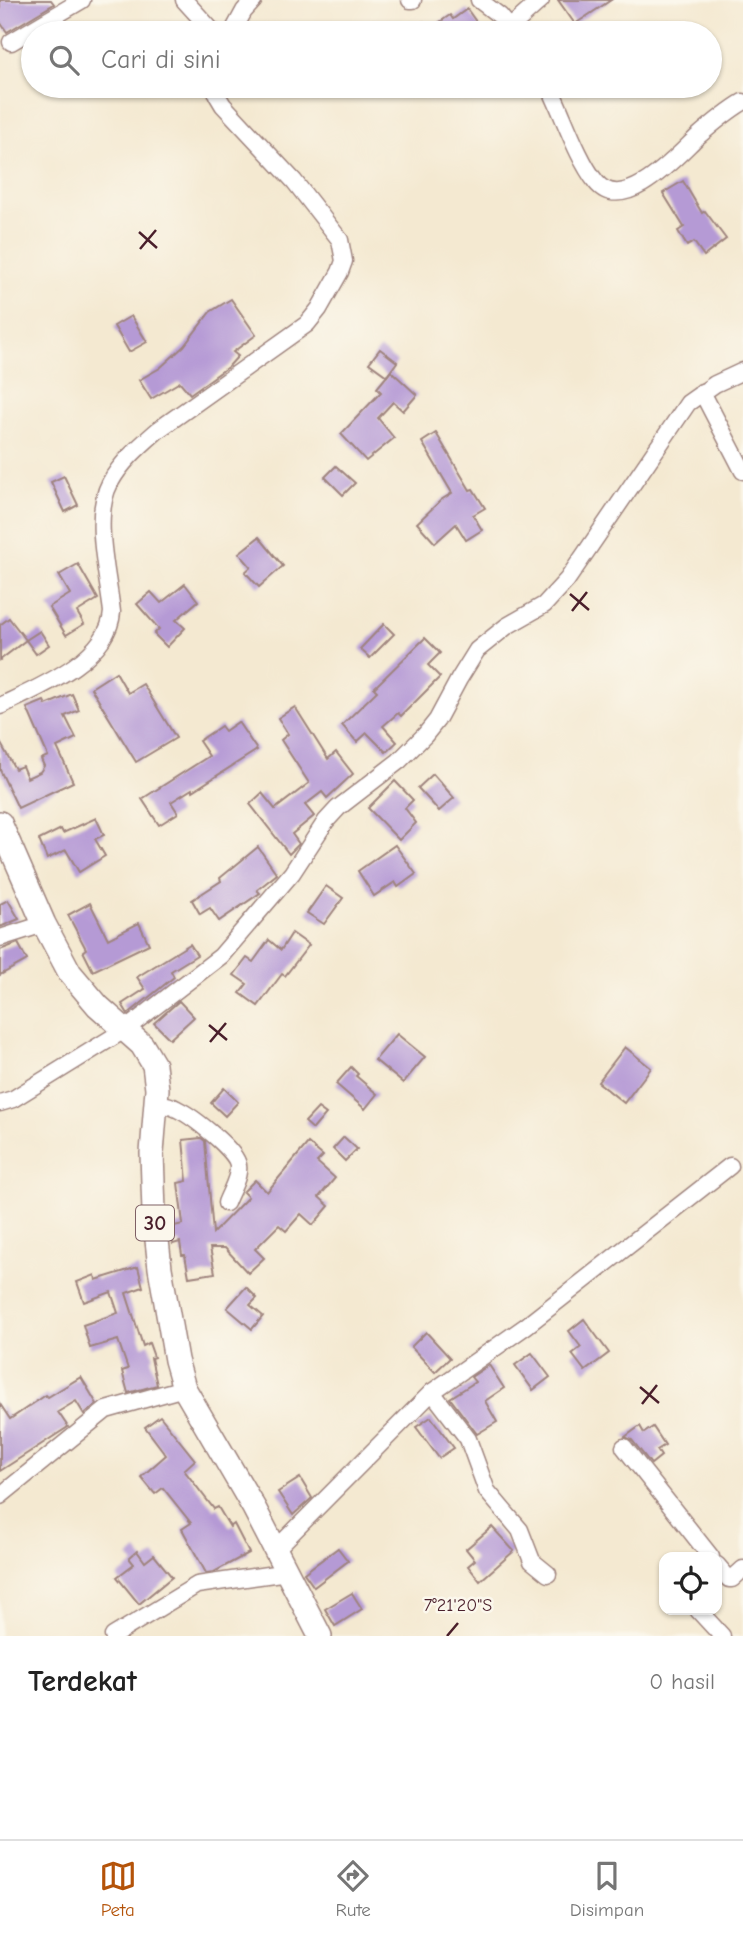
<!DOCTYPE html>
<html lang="id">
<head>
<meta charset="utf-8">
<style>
	:root { --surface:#fff; --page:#f2f2f2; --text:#222; --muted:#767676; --line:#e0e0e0; --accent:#b45309 }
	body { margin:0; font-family:"Comic Neue",sans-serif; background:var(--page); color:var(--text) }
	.controls { position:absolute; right:21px; bottom:21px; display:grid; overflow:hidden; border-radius:14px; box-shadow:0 2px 5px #0004 }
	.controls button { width:63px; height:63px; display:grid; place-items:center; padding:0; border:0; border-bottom:2px solid var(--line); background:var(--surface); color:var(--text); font:35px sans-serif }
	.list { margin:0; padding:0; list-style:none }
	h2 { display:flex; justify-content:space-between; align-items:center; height:91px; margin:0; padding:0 28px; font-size:30px }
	h2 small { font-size:23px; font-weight:400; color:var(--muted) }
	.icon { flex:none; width:38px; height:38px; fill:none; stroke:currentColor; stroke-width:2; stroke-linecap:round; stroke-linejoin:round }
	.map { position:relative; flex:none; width:743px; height:1636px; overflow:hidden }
	.search { position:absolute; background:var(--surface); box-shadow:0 2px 5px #0004; left:21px; right:21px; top:21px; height:77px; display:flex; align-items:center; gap:18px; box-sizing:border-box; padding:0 24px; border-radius:38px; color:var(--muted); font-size:26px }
	.sheet { height:203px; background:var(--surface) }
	nav { display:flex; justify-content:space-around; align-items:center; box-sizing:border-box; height:98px; border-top:2px solid var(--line); background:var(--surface); font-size:19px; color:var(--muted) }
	nav a { display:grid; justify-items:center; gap:4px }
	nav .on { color:var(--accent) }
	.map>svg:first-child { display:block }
</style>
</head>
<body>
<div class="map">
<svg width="743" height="1636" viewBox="0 0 743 1636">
	<rect width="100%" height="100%" fill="#fbf7ec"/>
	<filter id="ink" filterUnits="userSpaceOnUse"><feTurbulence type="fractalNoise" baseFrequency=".0143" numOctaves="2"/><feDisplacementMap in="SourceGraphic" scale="14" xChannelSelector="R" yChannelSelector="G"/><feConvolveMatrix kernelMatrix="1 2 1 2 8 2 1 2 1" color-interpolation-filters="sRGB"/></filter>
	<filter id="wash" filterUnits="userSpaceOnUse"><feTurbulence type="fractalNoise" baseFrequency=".00686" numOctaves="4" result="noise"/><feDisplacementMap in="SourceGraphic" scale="28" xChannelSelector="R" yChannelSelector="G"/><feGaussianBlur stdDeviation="1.57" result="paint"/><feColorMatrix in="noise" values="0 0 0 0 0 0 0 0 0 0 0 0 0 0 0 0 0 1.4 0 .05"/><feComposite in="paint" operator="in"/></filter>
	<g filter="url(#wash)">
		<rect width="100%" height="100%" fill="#f4e9d1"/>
		<g id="blocks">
			<g fill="#b59ad5">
				<polygon points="0,0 51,0 54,4 7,32 0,22"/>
				<polygon points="558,0 611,0 575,24"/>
				<polygon points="467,9 484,33 406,33 423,22 428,30 450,15 453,19"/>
				<polygon points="683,181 702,213 705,211 726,239 704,256 694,242 687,246 678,231 684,227 663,193"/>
				<polygon points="231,299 256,335 233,352 238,356 229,366 190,394 180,382 151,399 139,380 160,368 184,346 210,312"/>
				<polygon points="131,316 147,342 129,352 114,326"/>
				<polygon points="380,349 397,362 387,376 369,363"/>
				<polygon points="391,371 417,395 403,411 393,402 378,418 394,438 366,461 341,434 381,392 377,388"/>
				<polygon points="436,433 470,490 473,489 485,508 473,515 482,530 466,540 456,524 435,543 417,523 441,500 452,493 422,442"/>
				<polygon points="336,466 355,483 343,495 325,477"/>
				<polygon points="64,476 78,505 65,512 51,482"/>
				<polygon points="259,537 283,566 259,587 245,572 251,567 239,553"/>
				<polygon points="78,564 98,599 77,612 84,624 66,635 49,607 70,594 59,575"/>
				<polygon points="185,584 198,601 176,620 185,628 167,647 154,634 159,629 137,604 151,592 161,603"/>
				<polygon points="9,618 26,640 0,660 0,625"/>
				<polygon points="384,624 394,634 370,658 360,649"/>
				<polygon points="40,631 49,645 36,654 26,640"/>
				<polygon points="425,638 440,653 428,665 440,677 401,716 398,713 383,726 397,742 386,752 367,733 357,742 342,725 377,691 374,688"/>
				<polygon points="116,672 128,693 143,684 176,738 136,762 91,688"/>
				<polygon points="72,694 79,710 65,716 76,738 57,747 73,782 18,808 0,770 0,742 15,769 22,766 27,778 40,772 44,766 41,759 48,756 27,708 44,701 46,705"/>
				<polygon points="295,707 328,759 336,752 353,774 327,798 322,792 305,805 314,816 292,834 299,844 289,854 250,804 262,793 275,809 309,783 281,740 288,734 278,718"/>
				<polygon points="238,722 257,750 193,791 192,789 171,802 178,813 159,825 142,799 209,756 199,741 221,726 225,731"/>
				<polygon points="433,774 454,798 439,811 418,788"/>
				<polygon points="395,781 413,800 405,808 416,823 399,840 368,808"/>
				<polygon points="96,818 104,835 95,839 105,856 79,872 66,850 47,859 39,840 61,829 63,833"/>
				<polygon points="395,845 416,874 398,887 395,882 374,896 358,871"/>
				<polygon points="258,847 277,874 257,890 260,893 219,921 210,908 200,914 192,900 221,881 220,878"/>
				<polygon points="326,886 343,898 324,924 307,913"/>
				<polygon points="8,900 19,919 0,927 0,904"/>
				<polygon points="90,903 108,939 139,923 149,944 93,971 83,951 86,949 68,915"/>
				<polygon points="292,933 309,945 285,976 282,974 258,1006 240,993 247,984 234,975 247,958 253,962 269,940 281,950"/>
				<polygon points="18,943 27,960 0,975 0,950"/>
				<polygon points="190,944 197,955 171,971 174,977 128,1014 122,1004 145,989 137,977"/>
				<polygon points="179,1001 194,1017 170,1039 154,1023"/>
				<polygon points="397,1034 425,1057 403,1083 375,1060"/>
				<polygon points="625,1047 651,1068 624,1103 598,1082"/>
				<polygon points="351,1067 358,1074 356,1076 377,1094 365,1109 336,1084"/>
				<polygon points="224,1088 238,1102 225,1116 211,1103"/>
				<polygon points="318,1108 326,1114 313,1129 305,1122"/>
				<polygon points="344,1137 357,1149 345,1161 333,1149"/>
				<polygon points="201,1138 205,1141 213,1233 248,1197 243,1192 255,1180 267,1192 308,1143 323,1156 317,1162 335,1178 319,1197 329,1206 313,1225 301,1214 286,1231 279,1225 255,1249 264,1258 248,1273 225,1248 210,1248 215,1273 189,1277 185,1255 182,1255 180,1242 173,1244 170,1227 183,1224 178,1183 187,1181 183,1140"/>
				<polygon points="138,1267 143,1287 126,1293 143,1346 149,1343 154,1357 151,1358 157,1385 128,1393 122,1371 128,1369 118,1340 90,1348 83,1325 118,1313 111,1292 84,1302 77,1282 95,1275 96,1280"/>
				<polygon points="246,1287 257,1298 250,1305 263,1316 252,1329 227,1308"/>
				<polygon points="584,1319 609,1353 585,1371 572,1354 581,1347 569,1331"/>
				<polygon points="426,1332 450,1358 435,1372 411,1347"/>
				<polygon points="532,1353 550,1377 533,1390 515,1365"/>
				<polygon points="489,1365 504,1388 485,1401 497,1422 477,1434 450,1398 475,1382 471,1377"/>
				<polygon points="81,1377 97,1404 84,1414 76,1401 58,1412 68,1427 0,1471 0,1404 10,1419 46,1395 48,1397"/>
				<polygon points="160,1416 195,1460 184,1470 214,1509 218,1507 230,1527 234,1524 249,1553 214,1572 206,1573 182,1529 191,1523 163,1488 155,1494 141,1477 166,1455 145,1427"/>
				<polygon points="431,1417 454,1448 439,1458 416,1427"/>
				<polygon points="640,1426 644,1433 653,1427 665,1445 657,1450 661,1456 651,1464 632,1440 625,1437"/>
				<polygon points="300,1478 312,1498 293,1515 278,1492"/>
				<polygon points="492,1527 514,1551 480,1581 468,1566 475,1560 466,1549"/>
				<polygon points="338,1548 348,1561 314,1587 304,1573"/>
				<polygon points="137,1551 145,1562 154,1555 172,1577 139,1604 117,1577 134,1564 129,1558"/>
				<polygon points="352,1593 362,1609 335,1626 325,1609"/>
			</g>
		</g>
	</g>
	<g filter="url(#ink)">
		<use href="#blocks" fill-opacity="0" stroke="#9f847e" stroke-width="2"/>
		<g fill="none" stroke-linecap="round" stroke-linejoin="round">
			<g stroke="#9f847e" stroke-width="19">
				<g id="minor">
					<polyline points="184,0 214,33"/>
					<polyline points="410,0 413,0"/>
					<polyline points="479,0 500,16 514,33"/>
					<polyline points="232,33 244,11 254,0"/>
					<polyline points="504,33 541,0"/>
					<polyline points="11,42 82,0"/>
					<path d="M549 86C563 114 577 158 596 182 623 216 676 157 696 138 711 125 726 112 743 102"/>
					<polyline points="702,392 743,471"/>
					<path d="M0 706C38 688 109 659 112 612 108 575 92 516 110 483 121 462 141 445 158 430L307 324 319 309 340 272 344 261 340 240 294 181 223 105 217 95V86"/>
					<polyline points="0,938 44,924"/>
					<polyline points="0,1103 13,1099 126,1029 221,956 292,873 326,821 338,808 399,761 425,735 437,720 459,679 477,650 507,626 544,605 567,580 688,403 715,384 743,371"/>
					<path d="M156 1103C163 1104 170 1105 177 1109 192 1116 236 1150 238 1165 240 1177 230 1192 226 1203"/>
					<polyline points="432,1392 468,1439 487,1491 520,1530 532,1561 548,1574"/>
					<polyline points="624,1447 711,1557"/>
					<polyline points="0,1496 106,1410 184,1388"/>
					<polyline points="276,1549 432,1392 526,1326 730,1166"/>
					<polyline points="717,1565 729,1579 732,1579 743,1569"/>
					<polyline points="698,1610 722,1636"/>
					<polyline points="113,1636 197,1585 288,1572"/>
				</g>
			</g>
			<g stroke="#9f847e" stroke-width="26">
				<polyline id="highway" points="0,823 44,924 70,973 98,1006 142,1045 154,1065 157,1089 152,1153 154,1212 160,1268 176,1360 184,1388 254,1508 320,1636"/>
			</g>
			<use href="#minor" stroke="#fff" stroke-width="16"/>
			<use href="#highway" stroke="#fff" stroke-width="23"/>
		</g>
	</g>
	<path fill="none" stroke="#4a1f2b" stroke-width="2.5" d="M139 232 157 248M140 249 156 230M570 594 589 610M572 611 587 592M209 1025 227 1040M210 1042 226 1023M640 1387 659 1403M642 1404 657 1385M447 1636 458 1623"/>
	<g text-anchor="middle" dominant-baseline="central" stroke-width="5" stroke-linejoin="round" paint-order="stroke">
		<rect fill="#fbf7ec" stroke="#7f6065" stroke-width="2" x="136" y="1205.5" width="38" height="35" rx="5"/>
		<g font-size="21" font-weight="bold" fill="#4a1f2b">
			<text x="155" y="1223">30</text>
		</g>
	</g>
	<g font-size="18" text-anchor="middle" fill="#4a1f2b" stroke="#fbf7ec" stroke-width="5" stroke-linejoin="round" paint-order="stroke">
		<text x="458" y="1611">7°21'20"S</text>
	</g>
</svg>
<div class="controls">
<button><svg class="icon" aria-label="locate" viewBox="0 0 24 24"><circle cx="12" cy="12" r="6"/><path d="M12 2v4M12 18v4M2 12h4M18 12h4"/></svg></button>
</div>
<div class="search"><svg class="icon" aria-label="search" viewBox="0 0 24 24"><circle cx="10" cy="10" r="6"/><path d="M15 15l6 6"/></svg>Cari di sini</div>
</div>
<section class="sheet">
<h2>Terdekat<small>0 hasil</small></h2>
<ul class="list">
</ul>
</section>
<nav>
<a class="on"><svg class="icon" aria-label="map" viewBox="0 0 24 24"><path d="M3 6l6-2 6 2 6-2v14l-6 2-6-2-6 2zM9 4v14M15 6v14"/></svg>Peta</a>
<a><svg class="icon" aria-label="directions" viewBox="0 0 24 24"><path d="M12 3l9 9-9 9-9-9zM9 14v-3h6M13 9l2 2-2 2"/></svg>Rute</a>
<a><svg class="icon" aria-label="saved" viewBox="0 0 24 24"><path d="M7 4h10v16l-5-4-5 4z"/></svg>Disimpan</a>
</nav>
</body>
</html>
